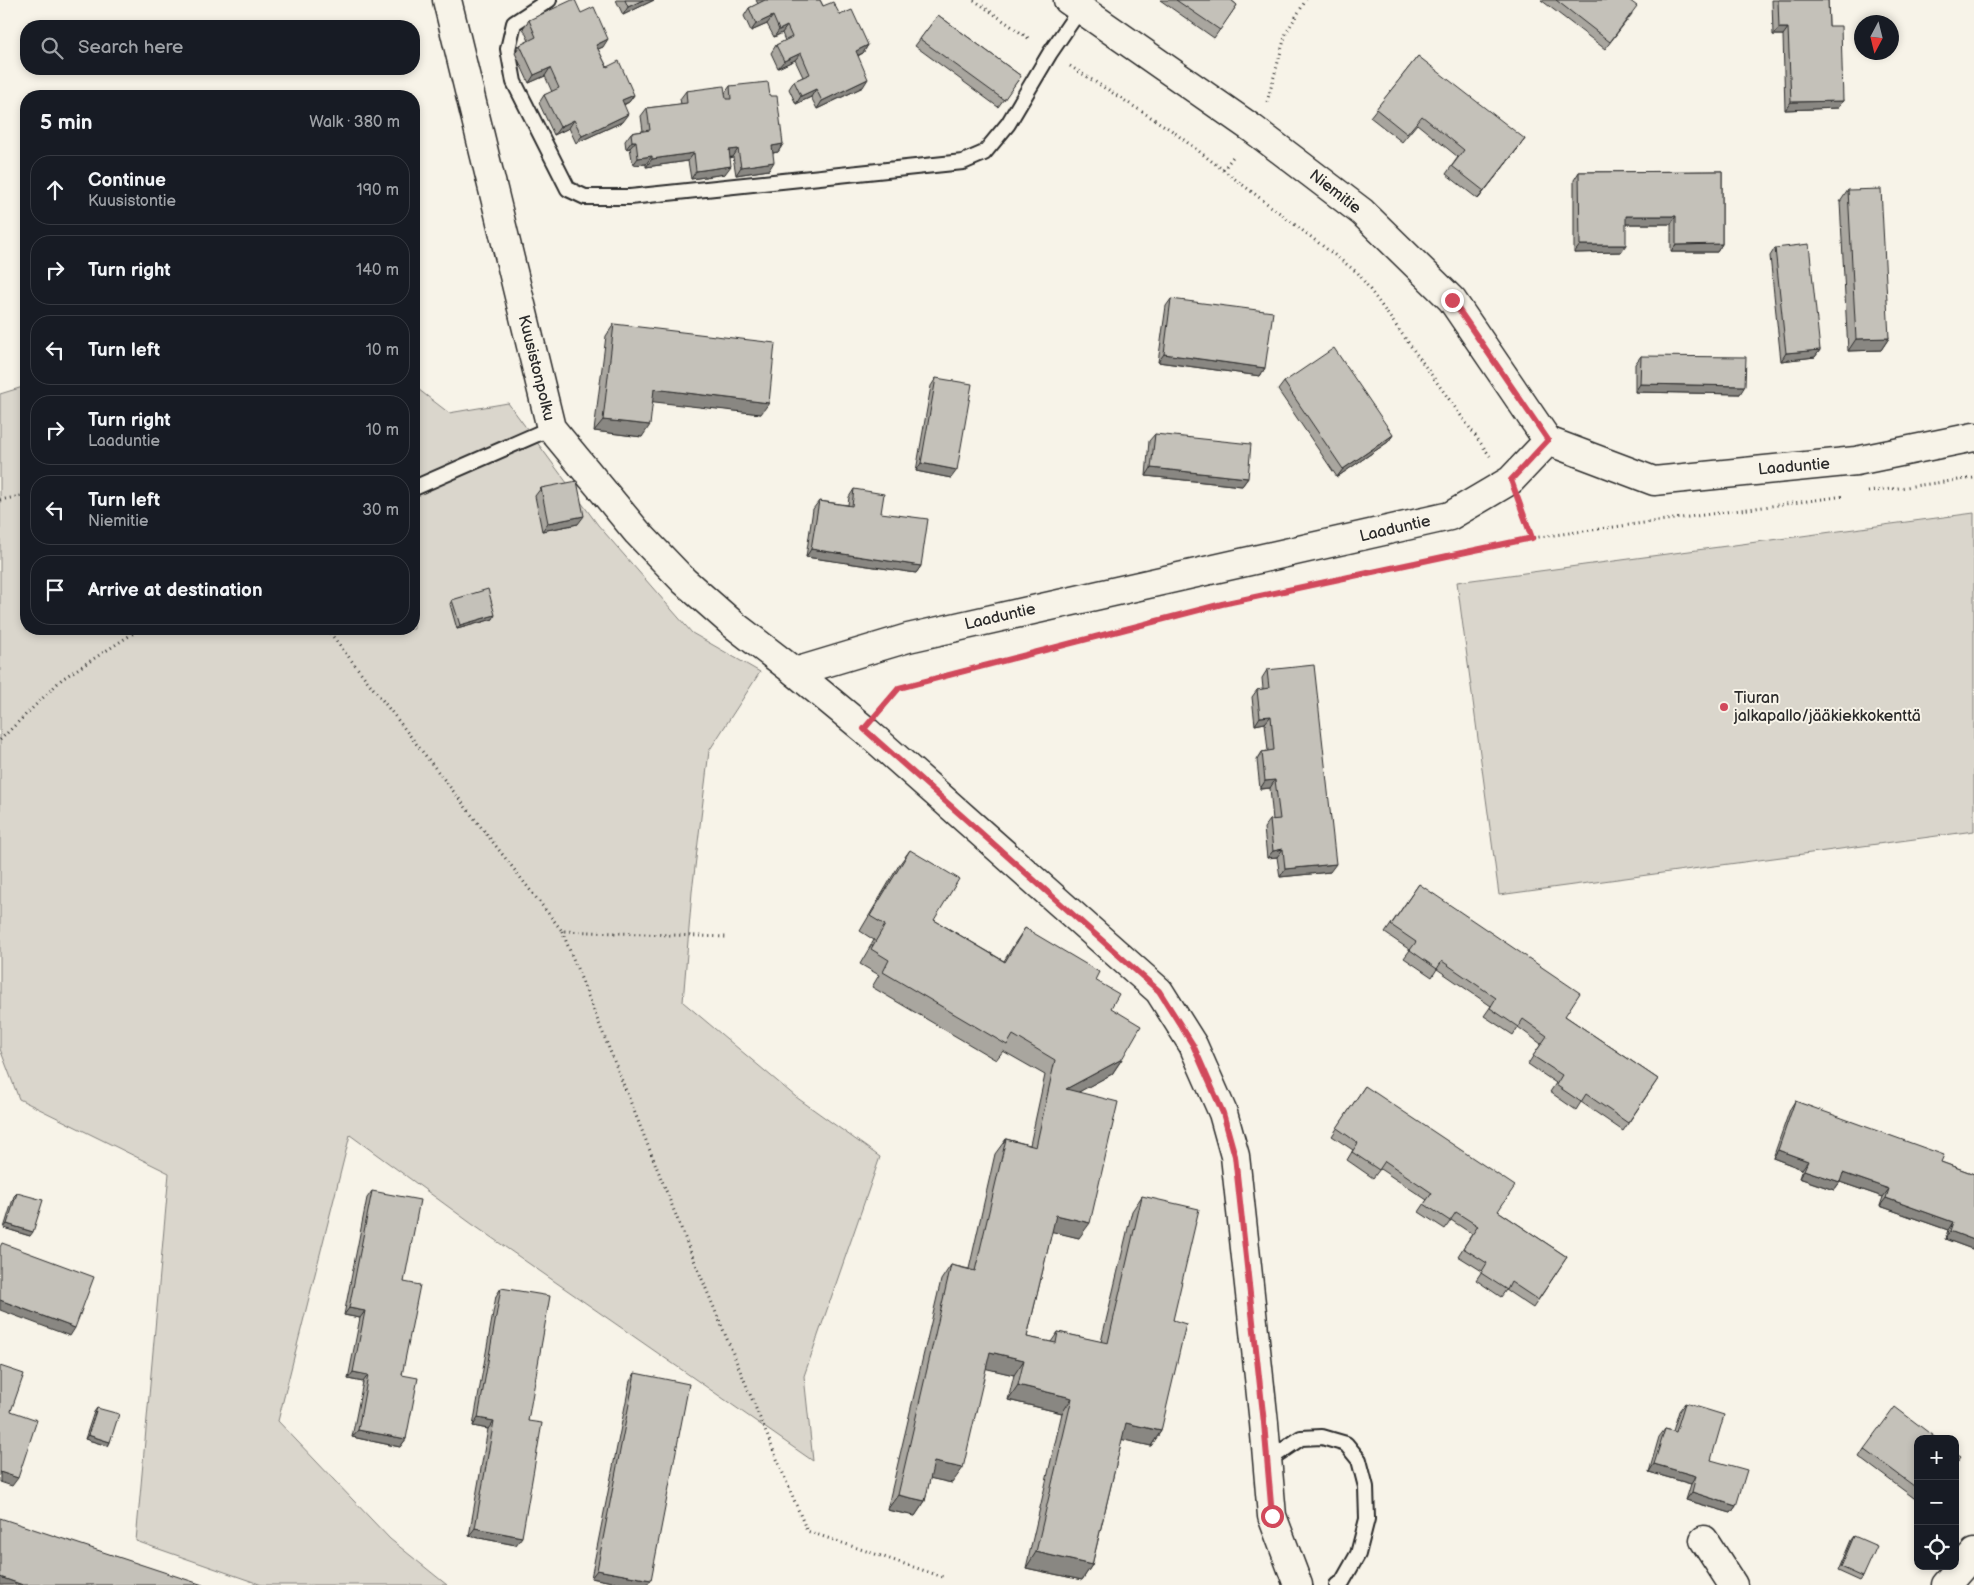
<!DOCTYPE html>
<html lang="en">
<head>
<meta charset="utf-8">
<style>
	:root { --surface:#171b24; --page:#242831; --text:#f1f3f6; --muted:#9ea1a6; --line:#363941 }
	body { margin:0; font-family:"Balsamiq Sans",sans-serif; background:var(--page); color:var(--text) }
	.controls { position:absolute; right:15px; bottom:15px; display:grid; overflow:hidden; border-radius:10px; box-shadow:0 2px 8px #0003 }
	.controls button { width:45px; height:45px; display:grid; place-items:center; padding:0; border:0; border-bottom:1px solid var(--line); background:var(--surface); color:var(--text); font:25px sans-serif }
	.compass { position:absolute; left:1854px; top:15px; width:45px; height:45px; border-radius:50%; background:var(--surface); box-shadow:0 2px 8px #0003; rotate:187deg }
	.stop { position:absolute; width:15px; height:15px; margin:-11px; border:4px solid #d1495b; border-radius:50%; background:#fff }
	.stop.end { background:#d1495b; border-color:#fff; box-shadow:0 1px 5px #0008 }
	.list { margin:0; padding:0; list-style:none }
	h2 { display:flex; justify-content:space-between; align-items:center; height:65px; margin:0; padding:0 20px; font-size:21px }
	h2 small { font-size:16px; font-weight:400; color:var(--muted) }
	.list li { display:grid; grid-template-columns:32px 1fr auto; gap:15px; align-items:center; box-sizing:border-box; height:70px; margin:0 10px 10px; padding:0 10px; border:1px solid var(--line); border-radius:20px }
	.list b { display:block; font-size:19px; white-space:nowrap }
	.list p { margin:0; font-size:16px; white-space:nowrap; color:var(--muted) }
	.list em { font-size:16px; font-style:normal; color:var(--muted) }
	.icon { flex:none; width:28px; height:28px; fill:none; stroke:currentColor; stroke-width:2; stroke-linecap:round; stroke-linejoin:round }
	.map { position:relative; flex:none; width:1974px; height:1585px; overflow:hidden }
	.search { position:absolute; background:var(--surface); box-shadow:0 2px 8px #0003; left:20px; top:20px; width:400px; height:55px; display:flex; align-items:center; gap:12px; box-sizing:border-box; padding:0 18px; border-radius:20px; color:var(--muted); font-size:19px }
	.panel { position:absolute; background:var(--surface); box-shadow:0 2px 8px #0003; left:20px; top:90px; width:400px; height:545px; border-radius:20px }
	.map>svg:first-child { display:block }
</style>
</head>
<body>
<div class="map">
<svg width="1974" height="1585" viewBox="0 0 1974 1585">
	<rect width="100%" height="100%" fill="#f7f3e8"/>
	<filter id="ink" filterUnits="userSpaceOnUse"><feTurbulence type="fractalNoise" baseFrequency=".02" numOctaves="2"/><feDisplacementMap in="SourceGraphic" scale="10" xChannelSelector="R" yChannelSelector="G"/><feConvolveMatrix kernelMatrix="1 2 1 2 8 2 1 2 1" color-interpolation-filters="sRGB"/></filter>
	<g filter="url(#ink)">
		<g fill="#dad6cc" stroke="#82807c">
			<polygon points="26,386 26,629 414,629 414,386 449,413 508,403 598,525 692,633 760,672 709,751 692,892 683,1002 796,1097 880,1157 804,1376 813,1461 472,1224 350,1135 278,1421 390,1539 447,1585 262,1585 136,1541 169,1173 19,1099 0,1049 0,394"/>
			<polygon points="1974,513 1974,831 1499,895 1457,582"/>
		</g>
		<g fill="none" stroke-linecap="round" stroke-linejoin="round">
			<g stroke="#2b2b2b" stroke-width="18">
				<g id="service">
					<polyline points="549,0 514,23 508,49 514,82 568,189 585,197 630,197 963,162 984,153 1008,124 1050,53 1080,9"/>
					<polyline points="414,488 551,428"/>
					<polyline points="1267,1461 1301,1438 1322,1437 1346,1444 1359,1460 1366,1487 1367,1519 1358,1554 1341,1584 1337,1585"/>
				</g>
			</g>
			<g stroke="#2b2b2b" stroke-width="31">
				<g id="minor">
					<polyline points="447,0 551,428 637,532 684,581 734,625 795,672 864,729 1159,991 1193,1045 1223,1113 1235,1156 1264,1423 1272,1516 1298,1585"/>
					<polyline points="1068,0 1253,129 1362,212 1452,300 1548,441"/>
					<polyline points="795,672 908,638 1450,516 1511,480 1548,441 1654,481 1856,461 1974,437"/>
					<polyline points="1704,1540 1733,1585"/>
					<polyline points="1946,1585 1974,1553"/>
				</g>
			</g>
			<g stroke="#2b2b2b" stroke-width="3" stroke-dasharray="1 4" stroke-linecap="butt">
				<polyline points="974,0 1031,40"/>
				<polyline points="1070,66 1171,130 1358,273 1490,456"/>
				<polyline points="1267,102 1286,33 1306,0"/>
				<polyline points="1223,170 1235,154"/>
				<polyline points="1868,492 1974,478"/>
				<polyline points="0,500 26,495"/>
				<polyline points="1522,510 1532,538"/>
				<polyline points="327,629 562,931 726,937"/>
				<polyline points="884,705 899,688 1222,604 1532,538 1845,496"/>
				<polyline points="0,740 62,679 140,629"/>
				<polyline points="562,931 687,1243 807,1531 946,1578"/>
			</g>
			<use href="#service" stroke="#f7f3e8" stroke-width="14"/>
			<use href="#minor" stroke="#f7f3e8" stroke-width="28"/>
		</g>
		<g fill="#a9a69f" stroke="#2b2b2b">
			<polygon points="616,0 654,0 623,15"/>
			<polygon points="756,0 820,0 823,6 840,15 868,45 863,53 858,56 863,87 817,109 811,97 796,104 789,89 794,81 803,77 795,60 778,68 771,53 776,45 785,41 782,33 774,37 767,24 751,31 744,16 749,8 758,4"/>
			<polygon points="1160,0 1231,0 1237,5 1214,38"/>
			<polygon points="1541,0 1629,0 1632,14 1605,49"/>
			<polygon points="1772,0 1828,0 1829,26 1843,101 1838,108 1785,110 1783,35 1773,35"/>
			<polygon points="581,13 603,47 598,49 607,67 634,95 629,102 624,105 622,122 576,143 569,128 554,135 539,103 544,95 552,92 545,76 529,83 515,53 520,45 529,41 523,28 529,20"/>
			<polygon points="938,15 1021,76 998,107 915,46"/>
			<polygon points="1418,56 1519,147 1478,199 1446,174 1458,157 1417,124 1402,142 1370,117"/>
			<polygon points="730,86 770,96 783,144 778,152 773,153 769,170 736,175 733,157 730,158 725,174 691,179 688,161 646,167 646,164 633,165 630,148 626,149 625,141 631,133 643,131 641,116 647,108 681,104 680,99 686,91 725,93"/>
			<polygon points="1722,171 1722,244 1717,252 1671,252 1671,224 1626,224 1621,252 1574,253 1574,180 1579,172"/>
			<polygon points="1848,190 1889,338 1881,350 1848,351 1840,202"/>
			<polygon points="1775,248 1820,350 1815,357 1781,361 1770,256"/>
			<polygon points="1171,299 1265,368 1260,376 1158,362 1166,306"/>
			<polygon points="614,324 761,414 653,401 642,437 594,431 606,336"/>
			<polygon points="1641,356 1740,394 1635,392 1635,364"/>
			<polygon points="936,378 951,478 916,471 931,386"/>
			<polygon points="1284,382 1393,435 1388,442 1337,477 1278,390"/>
			<polygon points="1155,434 1248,478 1242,486 1146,476 1149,441"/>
			<polygon points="541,488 578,524 542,531 535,496"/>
			<polygon points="854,489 881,513 921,566 916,573 806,557 813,509 819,501 848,505 849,497"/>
			<polygon points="452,600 493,619 457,629 450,604"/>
			<polygon points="1267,670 1330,872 1280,877 1277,857 1267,858 1264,828 1270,820 1273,820 1270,788 1260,789 1257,760 1262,752 1268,751 1265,723 1255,725 1252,697 1257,690 1263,689 1262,678"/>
			<polygon points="910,850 934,920 1004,961 1015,943 1025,928 1095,980 1111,1008 1122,1059 1112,1074 1078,1092 1079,1238 1052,1231 1027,1337 1051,1342 1058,1332 1101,1342 1132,1211 1142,1196 1173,1320 1161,1431 1151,1446 1122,1439 1092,1565 1082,1580 1026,1568 1062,1413 1008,1400 1014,1375 986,1368 952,1483 930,1478 925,1501 915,1516 887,1510 941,1280 951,1265 969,1269 995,1154 1006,1139 1030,1145 1045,1075 1003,1051 996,1060 872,987 879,975 860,964 874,940 860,931 899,865"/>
			<polygon points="1419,884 1565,1016 1658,1079 1623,1131 1581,1102 1576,1110 1550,1092 1556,1083 1528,1064 1541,1044 1518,1027 1513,1035 1484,1016 1491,1006 1437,969 1432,977 1404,958 1410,950 1385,933"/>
			<polygon points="1365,1086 1498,1211 1567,1257 1533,1308 1506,1290 1501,1297 1476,1280 1482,1271 1458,1256 1472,1234 1451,1220 1445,1229 1419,1212 1427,1200 1380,1169 1373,1178 1347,1160 1353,1150 1332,1136"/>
			<polygon points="1795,1101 1941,1162 1974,1174 1974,1245 1972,1249 1945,1239 1948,1230 1880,1206 1883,1197 1840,1182 1834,1190 1799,1178 1802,1169 1773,1158 1790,1109"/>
			<polygon points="372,1191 404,1282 402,1375 406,1439 400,1447 352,1437 363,1382 348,1379 360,1318 344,1315 367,1198"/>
			<polygon points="17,1193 30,1236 4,1228 14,1196"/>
			<polygon points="501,1288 528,1421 516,1545 469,1536 488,1429 473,1426 496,1296"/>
			<polygon points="635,1373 647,1585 629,1585 591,1578 630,1381"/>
			<polygon points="1685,1403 1711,1460 1736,1506 1731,1513 1686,1500 1691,1484 1649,1472 1659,1437 1665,1429 1673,1431 1679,1411"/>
			<polygon points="97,1408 110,1442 108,1446 85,1439 94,1412"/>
			<polygon points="1918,1439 1918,1501 1859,1457 1864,1449"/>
			<polygon points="1854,1536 1863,1577 1860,1581 1838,1571 1851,1540"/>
		</g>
		<g fill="#898782" stroke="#2b2b2b">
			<polygon points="643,0 654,0 623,15 628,7"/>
			<polygon points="773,16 767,24 751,31 756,24"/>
			<polygon points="787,26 782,33 774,37 779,30"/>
			<polygon points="1779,28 1788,28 1783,35 1773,35"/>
			<polygon points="608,39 603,47 591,52 596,45"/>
			<polygon points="868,45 863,53 850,59 856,51"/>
			<polygon points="801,53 795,60 778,68 784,61"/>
			<polygon points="550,68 545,76 529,83 534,75"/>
			<polygon points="868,79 863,87 817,109 822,101"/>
			<polygon points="816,89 811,97 796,104 801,96"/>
			<polygon points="634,95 629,102 616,108 622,100"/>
			<polygon points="1843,101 1838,108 1785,110 1791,102"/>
			<polygon points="628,114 622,122 576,143 582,136"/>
			<polygon points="574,120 569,128 554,135 560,127"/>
			<polygon points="1525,139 1519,147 1478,199 1484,191"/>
			<polygon points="632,141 636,141 630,148 626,149"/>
			<polygon points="783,144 778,152 767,154 772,146"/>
			<polygon points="738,149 733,157 723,158 729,150"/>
			<polygon points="694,153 688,161 646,167 652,159"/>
			<polygon points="652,156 646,164 633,165 638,158"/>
			<polygon points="774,162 769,170 736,175 741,167"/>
			<polygon points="731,166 725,174 691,179 696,171"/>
			<polygon points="1626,216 1676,216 1671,224 1621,224"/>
			<polygon points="1722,244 1717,252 1671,252 1676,245"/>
			<polygon points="1580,245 1626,245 1621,252 1574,253"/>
			<polygon points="1889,338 1881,350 1848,351 1856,339"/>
			<polygon points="1820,350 1815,357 1781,361 1786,353"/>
			<polygon points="1164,354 1265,368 1260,376 1158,362"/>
			<polygon points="1640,384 1745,386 1740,394 1635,392"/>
			<polygon points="654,389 769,403 761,414 646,401"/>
			<polygon points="603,420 650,425 642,437 594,431"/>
			<polygon points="1393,435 1388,442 1337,477 1343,469"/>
			<polygon points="921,463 957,470 951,478 916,471"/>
			<polygon points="1151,468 1248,478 1242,486 1146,476"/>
			<polygon points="584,516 578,524 542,531 548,523"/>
			<polygon points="811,549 921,566 916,573 806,557"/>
			<polygon points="495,615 493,619 457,629 460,625"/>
			<polygon points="1271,716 1265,723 1255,725 1260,717"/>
			<polygon points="1275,780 1270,788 1260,789 1265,781"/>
			<polygon points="1283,849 1277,857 1267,858 1273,851"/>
			<polygon points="1336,864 1330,872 1280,877 1285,869"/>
			<polygon points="1122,1059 1112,1074 1055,1105 1066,1089"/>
			<polygon points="1778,1150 1808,1161 1802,1169 1773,1158"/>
			<polygon points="1804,1170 1840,1182 1834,1190 1799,1178"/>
			<polygon points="1843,1173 1889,1189 1883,1197 1837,1181"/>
			<polygon points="1886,1198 1953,1222 1948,1230 1880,1206"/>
			<polygon points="1056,1215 1090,1223 1079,1238 1045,1230"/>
			<polygon points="7,1224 33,1232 30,1236 4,1228"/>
			<polygon points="1950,1231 1974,1240 1974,1245 1972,1249 1945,1239"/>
			<polygon points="0,1300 75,1328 70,1336 0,1310"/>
			<polygon points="349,1308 365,1311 360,1318 344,1315"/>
			<polygon points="990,1352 1024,1360 1014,1375 979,1367"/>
			<polygon points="353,1372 368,1375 363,1382 348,1379"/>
			<polygon points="1018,1385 1072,1398 1062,1413 1008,1400"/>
			<polygon points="478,1418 494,1421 488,1429 473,1426"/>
			<polygon points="1126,1423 1161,1431 1151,1446 1115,1438"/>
			<polygon points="358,1430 406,1439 400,1447 352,1437"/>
			<polygon points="88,1435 110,1442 108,1446 85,1439"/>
			<polygon points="934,1462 963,1468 952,1483 924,1477"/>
			<polygon points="1654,1464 1696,1476 1691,1484 1649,1472"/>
			<polygon points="0,1472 18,1478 12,1486 0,1482"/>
			<polygon points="1692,1492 1736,1506 1731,1513 1686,1500"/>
			<polygon points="898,1495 925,1501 915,1516 887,1510"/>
			<polygon points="475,1528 522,1537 516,1545 469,1536"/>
			<polygon points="1036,1552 1092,1565 1082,1580 1026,1568"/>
			<polygon points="597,1570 651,1580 647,1585 629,1585 591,1578"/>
			<polygon points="0,1577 23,1585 0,1585"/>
		</g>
		<g fill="#c4c1b9" stroke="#2b2b2b">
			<polygon points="572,0 575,0 581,13 594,7 608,39 596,45 607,67 619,61 634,95 622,100 628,114 582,136 574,120 560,127 544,95 559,88 550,68 534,75 520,45 536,37 529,20"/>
			<polygon points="625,0 643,0 628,7"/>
			<polygon points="765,0 820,0 823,6 833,2 840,15 852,10 868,45 856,51 868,79 822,101 816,89 801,96 794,81 810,74 801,53 784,61 776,45 792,37 787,26 779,30 773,16 756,24 749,8"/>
			<polygon points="1176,0 1231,0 1237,5 1220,30"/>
			<polygon points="1556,0 1629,0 1637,6 1610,42"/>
			<polygon points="1778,0 1828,0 1829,26 1841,26 1843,101 1791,102 1788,28 1779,28"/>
			<polygon points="938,15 1021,76 1004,100 920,39"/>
			<polygon points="1418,56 1525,139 1484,191 1452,166 1464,150 1422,116 1407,134 1376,109"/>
			<polygon points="768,82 770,96 777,96 783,144 772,146 774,162 741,167 738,149 729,150 731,166 696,171 694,153 652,159 652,156 638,158 636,141 632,141 631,133 650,130 647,108 687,103 686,91 724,86 726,99 731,99 730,86"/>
			<polygon points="1722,171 1722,244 1676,245 1676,216 1626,216 1626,245 1580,245 1579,172"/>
			<polygon points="1881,189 1889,338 1856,339 1848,190"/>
			<polygon points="1809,244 1820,350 1786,353 1775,248"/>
			<polygon points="1171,299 1273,312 1265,368 1164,354"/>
			<polygon points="614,324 775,343 769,403 654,389 650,425 603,420"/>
			<polygon points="1334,348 1393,435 1343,469 1284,382"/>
			<polygon points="1641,356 1746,357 1745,386 1640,384"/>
			<polygon points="936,378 972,384 957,470 921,463"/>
			<polygon points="1155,434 1251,444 1248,478 1151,468"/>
			<polygon points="577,481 584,516 548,523 541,488"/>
			<polygon points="854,489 884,494 881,513 928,519 921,566 811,549 819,501 852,506"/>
			<polygon points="488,589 495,615 460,625 452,600"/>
			<polygon points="1314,665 1336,864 1285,869 1283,849 1273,851 1270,820 1280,819 1275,780 1265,781 1262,752 1274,750 1271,716 1260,717 1257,690 1269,688 1267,670"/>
			<polygon points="910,850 959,879 934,920 1005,962 1025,928 1099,972 1095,980 1119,994 1111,1008 1141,1026 1122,1059 1066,1089 1118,1102 1090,1223 1056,1215 1027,1337 1056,1343 1058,1332 1108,1343 1142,1196 1199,1209 1173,1320 1186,1324 1161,1431 1126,1423 1092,1565 1036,1552 1072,1398 1018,1385 1024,1360 990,1352 963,1468 934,1462 925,1501 898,1495 951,1265 975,1271 1006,1139 1036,1147 1055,1060 1013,1035 1007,1045 883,972 889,960 871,949 885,925 870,916"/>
			<polygon points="1419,884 1580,993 1565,1016 1658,1079 1628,1123 1586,1094 1581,1102 1556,1085 1562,1075 1533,1056 1547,1036 1523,1019 1518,1027 1490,1008 1496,998 1442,961 1437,969 1410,950 1416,942 1391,925"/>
			<polygon points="1365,1086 1515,1186 1498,1211 1567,1257 1538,1300 1511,1282 1507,1290 1481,1273 1487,1263 1463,1248 1478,1226 1456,1212 1450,1221 1424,1204 1432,1193 1385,1161 1379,1170 1352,1152 1358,1143 1337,1128"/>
			<polygon points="1795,1101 1944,1155 1941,1162 1974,1174 1974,1240 1950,1231 1953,1222 1886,1198 1889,1189 1843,1173 1840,1182 1804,1170 1808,1161 1778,1150"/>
			<polygon points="372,1191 420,1200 404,1282 420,1285 402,1375 418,1378 406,1439 358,1430 368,1375 353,1372 365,1311 349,1308"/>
			<polygon points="17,1193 43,1200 33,1232 7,1224"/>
			<polygon points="2,1243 94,1277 75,1328 0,1300 0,1247"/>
			<polygon points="501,1288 550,1296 528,1421 542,1423 522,1537 475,1528 494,1421 478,1418"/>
			<polygon points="0,1366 24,1374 11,1411 37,1420 18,1478 0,1472"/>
			<polygon points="635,1373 689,1384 651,1580 597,1570"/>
			<polygon points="1685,1403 1724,1415 1711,1460 1747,1470 1736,1506 1692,1492 1696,1476 1654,1464 1665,1429 1676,1432"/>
			<polygon points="1895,1407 1937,1439 1918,1439 1918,1489 1864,1449"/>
			<polygon points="97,1408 119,1414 110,1442 88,1435"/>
			<polygon points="1955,1453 1961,1457 1955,1465"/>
			<polygon points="0,1518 203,1585 23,1585 0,1577"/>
			<polygon points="1854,1536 1877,1546 1863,1577 1841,1567"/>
		</g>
	</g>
	<g fill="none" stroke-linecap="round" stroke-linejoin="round" filter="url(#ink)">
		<polyline stroke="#d1495b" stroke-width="6" points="1272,1516 1264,1423 1235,1156 1223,1113 1193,1045 1159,991 864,729 899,688 1222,604 1532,538 1511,480 1548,440 1452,300"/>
	</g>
	<circle fill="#d1495b" stroke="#f7f3e8" stroke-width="2" cx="1724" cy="707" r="5"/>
	<g text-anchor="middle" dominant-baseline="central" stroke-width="4" stroke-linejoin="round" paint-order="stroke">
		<g font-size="16" fill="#2b2b2b" stroke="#f7f3e8">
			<text transform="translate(1335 192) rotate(38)">Niemitie</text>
			<text transform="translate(536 368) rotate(76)">Kuusistonpolku</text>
			<text transform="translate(1794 467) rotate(-5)">Laaduntie</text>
			<text transform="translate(1395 529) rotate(-13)">Laaduntie</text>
			<text transform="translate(1000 617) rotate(-13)">Laaduntie</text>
		</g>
		<g font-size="16" fill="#2b2b2b" stroke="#f7f3e8" text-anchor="start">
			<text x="1734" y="698">Tiuran<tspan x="1734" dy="18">jalkapallo/jääkiekkokenttä</tspan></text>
		</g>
	</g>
</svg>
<div class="controls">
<button>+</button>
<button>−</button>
<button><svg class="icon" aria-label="locate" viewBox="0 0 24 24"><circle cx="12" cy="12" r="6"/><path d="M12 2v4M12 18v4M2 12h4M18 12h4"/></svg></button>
</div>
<svg class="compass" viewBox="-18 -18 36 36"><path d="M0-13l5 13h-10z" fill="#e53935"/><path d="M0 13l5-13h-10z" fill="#9ea1a6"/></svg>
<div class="stop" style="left:1272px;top:1516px"></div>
<div class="stop end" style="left:1452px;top:300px"></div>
<div class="search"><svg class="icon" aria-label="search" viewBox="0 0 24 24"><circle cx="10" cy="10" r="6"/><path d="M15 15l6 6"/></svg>Search here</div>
<section class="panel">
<h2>5 min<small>Walk · 380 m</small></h2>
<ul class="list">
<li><svg class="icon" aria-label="ahead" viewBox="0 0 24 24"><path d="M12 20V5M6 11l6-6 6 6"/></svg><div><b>Continue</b><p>Kuusistontie</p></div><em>190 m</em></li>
<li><svg class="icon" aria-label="right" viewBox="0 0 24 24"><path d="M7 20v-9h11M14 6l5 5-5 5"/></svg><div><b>Turn right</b></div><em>140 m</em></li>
<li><svg class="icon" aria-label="left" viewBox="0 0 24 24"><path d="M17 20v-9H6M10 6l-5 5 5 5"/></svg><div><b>Turn left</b></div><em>10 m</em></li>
<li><svg class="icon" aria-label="right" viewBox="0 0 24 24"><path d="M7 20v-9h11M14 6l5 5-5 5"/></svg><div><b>Turn right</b><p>Laaduntie</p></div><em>10 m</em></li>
<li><svg class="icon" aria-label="left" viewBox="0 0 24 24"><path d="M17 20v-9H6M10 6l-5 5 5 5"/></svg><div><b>Turn left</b><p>Niemitie</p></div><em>30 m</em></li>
<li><svg class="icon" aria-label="arrive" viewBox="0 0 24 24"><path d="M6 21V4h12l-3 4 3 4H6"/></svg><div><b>Arrive at destination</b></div></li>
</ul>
</section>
</div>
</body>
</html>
